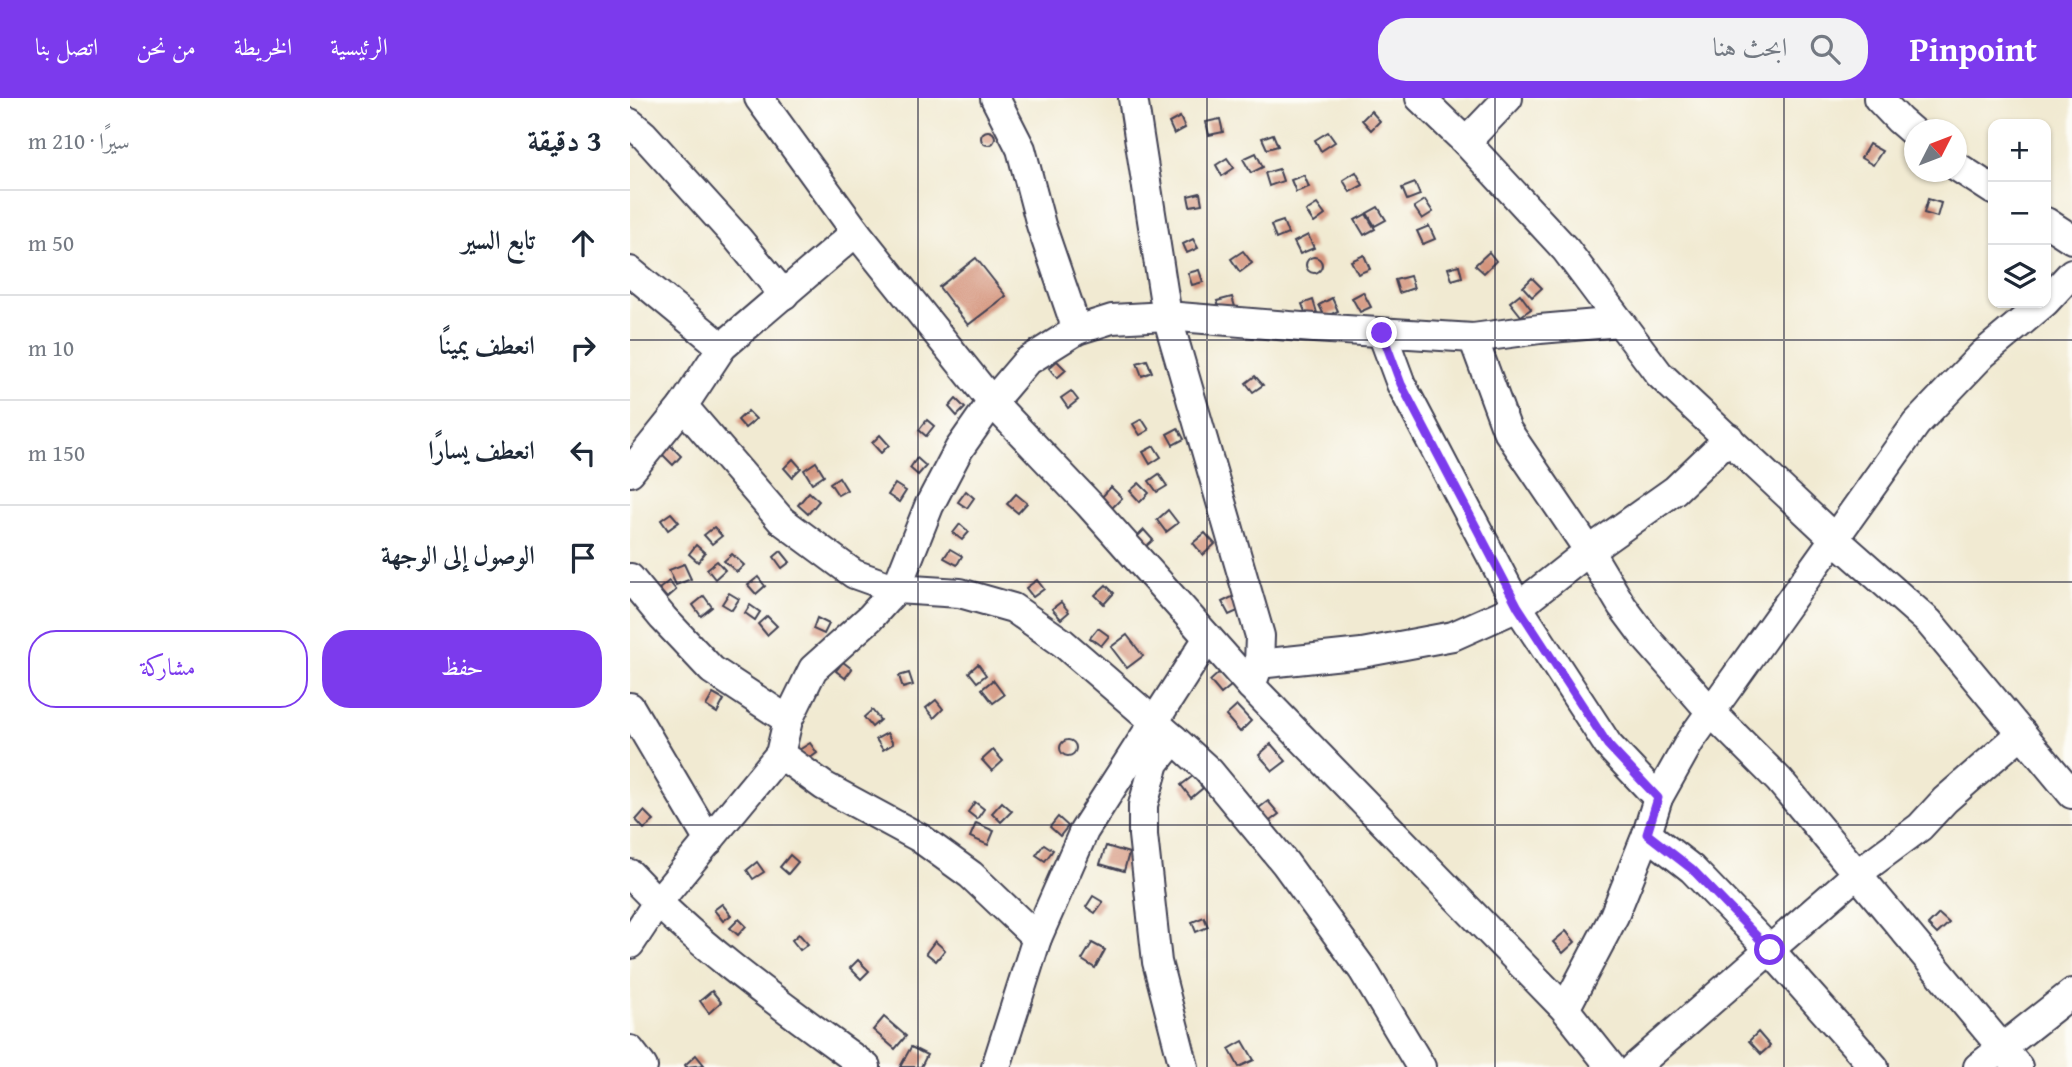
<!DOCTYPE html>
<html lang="ar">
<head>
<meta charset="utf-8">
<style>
	:root { --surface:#fff; --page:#f2f2f3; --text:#1f2937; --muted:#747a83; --line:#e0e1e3; --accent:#7c3aed }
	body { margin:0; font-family:"Gentium Book Plus",Amiri,serif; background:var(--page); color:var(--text); direction:rtl }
	.controls { position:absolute; right:21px; top:21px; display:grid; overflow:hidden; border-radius:14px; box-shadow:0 2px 5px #0004 }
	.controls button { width:63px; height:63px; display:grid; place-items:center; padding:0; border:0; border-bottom:2px solid var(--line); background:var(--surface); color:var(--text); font:35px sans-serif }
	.compass { position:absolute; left:1274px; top:21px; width:63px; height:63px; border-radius:50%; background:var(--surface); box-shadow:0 2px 5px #0004; rotate:48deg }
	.stop { position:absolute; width:21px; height:21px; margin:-16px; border:5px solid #7c3aed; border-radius:50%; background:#fff }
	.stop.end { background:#7c3aed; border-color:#fff; box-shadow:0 2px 7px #0008 }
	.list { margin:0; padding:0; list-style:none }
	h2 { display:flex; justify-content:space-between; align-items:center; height:91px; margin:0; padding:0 28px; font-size:30px }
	h2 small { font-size:23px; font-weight:400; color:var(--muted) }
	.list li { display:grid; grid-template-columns:46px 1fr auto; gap:21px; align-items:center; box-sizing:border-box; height:105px; padding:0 28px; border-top:2px solid var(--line) }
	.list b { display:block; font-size:26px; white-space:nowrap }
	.list em { font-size:23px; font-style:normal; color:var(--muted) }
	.actions { display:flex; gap:14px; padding:21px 28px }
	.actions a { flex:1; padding:16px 0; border:2px solid var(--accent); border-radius:28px; text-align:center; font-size:24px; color:var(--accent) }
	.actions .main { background:var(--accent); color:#fff }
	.icon { flex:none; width:38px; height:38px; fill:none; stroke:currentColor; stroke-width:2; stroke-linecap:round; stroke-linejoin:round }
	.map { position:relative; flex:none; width:1442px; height:969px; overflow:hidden; direction:ltr }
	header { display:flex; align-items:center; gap:42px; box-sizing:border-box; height:98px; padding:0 35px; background:var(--accent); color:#fff }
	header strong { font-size:33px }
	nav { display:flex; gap:38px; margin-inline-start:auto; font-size:24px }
	.search { width:490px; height:63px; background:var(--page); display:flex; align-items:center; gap:18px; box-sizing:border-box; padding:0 24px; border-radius:28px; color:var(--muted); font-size:26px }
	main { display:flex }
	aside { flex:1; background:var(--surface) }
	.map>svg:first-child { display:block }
</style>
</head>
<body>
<header>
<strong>Pinpoint</strong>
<div class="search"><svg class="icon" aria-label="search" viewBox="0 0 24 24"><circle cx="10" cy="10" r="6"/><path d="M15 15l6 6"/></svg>ابحث هنا</div>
<nav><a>الرئيسية</a><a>الخريطة</a><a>من نحن</a><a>اتصل بنا</a></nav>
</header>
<main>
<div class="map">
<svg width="1442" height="969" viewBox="0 0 1442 969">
	<rect width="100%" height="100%" fill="#fdfcf7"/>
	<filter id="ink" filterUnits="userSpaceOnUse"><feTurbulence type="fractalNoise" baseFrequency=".0143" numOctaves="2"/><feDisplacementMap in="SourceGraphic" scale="14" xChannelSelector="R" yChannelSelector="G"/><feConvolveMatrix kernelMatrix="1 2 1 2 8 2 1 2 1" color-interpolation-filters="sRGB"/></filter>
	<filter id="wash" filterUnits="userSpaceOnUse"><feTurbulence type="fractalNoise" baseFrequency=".00686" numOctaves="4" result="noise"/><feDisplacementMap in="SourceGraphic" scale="28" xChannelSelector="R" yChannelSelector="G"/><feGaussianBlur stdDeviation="1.57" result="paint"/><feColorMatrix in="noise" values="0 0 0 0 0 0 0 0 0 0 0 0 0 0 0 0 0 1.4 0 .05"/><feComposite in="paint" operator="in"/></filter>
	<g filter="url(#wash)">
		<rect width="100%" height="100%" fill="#f1ead2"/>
		<g id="blocks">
			<g fill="#d4947d">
				<polygon points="741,13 750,23 741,32 732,22"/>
				<polygon points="550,19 555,30 544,36 539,25"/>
				<polygon points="590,21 593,34 579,37 576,24"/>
				<circle cx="358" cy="40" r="7"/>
				<polygon points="698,34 705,44 691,53 685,42"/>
				<polygon points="643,36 648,48 637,51 632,40"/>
				<polygon points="1239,46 1252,53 1243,67 1231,60"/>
				<polygon points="626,55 633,69 621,75 613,61"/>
				<polygon points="597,60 604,70 592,78 586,67"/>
				<polygon points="649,71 653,83 639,88 635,75"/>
				<polygon points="726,74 733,87 720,94 713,82"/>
				<polygon points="674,77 679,89 666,94 661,82"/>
				<polygon points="785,85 790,97 777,102 772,90"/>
				<polygon points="570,95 572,106 560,108 558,98"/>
				<polygon points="1298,101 1311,105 1307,119 1294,115"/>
				<polygon points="795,102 803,114 792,121 784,109"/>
				<polygon points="687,106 695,117 684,125 676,113"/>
				<polygon points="748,109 756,122 745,128 737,115"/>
				<polygon points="736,116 745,131 734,137 725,122"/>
				<polygon points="653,123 658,136 646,141 641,127"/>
				<polygon points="799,128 805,141 793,146 787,133"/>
				<polygon points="678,137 684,150 670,156 664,144"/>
				<polygon points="563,141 568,150 557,155 553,146"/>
				<polygon points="613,153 622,165 610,174 601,161"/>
				<polygon points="859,154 866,163 854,175 845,167"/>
				<polygon points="734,157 740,171 728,176 721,163"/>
				<circle cx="684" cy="167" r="8"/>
				<polygon points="346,160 376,198 338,227 309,189"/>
				<polygon points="829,167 832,179 822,182 818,170"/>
				<polygon points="569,172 573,184 562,187 558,175"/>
				<polygon points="780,178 784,190 769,195 765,182"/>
				<polygon points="902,180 912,190 902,199 893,189"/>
				<polygon points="733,194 741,209 730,214 722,200"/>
				<polygon points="890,196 901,211 891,218 880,204"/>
				<polygon points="602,199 606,212 592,217 587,203"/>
				<polygon points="702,200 708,213 695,219 689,207"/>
				<polygon points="683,202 687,215 677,219 672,206"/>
				<polygon points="517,262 522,274 512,278 507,265"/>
				<polygon points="427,263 436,272 427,280 419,270"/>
				<polygon points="625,278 633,287 623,294 616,285"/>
				<polygon points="441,293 448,302 438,310 431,300"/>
				<polygon points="326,301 335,310 327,318 319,309"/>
				<polygon points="118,313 126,321 115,330 108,322"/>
				<polygon points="512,321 519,332 510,337 503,326"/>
				<polygon points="297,322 304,328 296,338 289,332"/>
				<polygon points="548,330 554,341 543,347 537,336"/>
				<polygon points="250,337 259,347 251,355 242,345"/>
				<polygon points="40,347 51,358 43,367 32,356"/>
				<polygon points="524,348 531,359 520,366 513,354"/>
				<polygon points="287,360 296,368 288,377 280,370"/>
				<polygon points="163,361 171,370 162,379 154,370"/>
				<polygon points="186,364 194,377 182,385 174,372"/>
				<polygon points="529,376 537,388 527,394 519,383"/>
				<polygon points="209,379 217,392 208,397 200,385"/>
				<polygon points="509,385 519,395 510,404 500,393"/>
				<polygon points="265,386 276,393 269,404 258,397"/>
				<polygon points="481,389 492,400 482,410 471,400"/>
				<polygon points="336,393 344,400 337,410 328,404"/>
				<polygon points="179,394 189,403 178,416 168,407"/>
				<polygon points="386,396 397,405 388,415 377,406"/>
				<polygon points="538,412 548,425 536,434 527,422"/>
				<polygon points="41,415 49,424 38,432 31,422"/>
				<polygon points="330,426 339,434 332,442 323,435"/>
				<polygon points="84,429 92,438 82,446 74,437"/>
				<polygon points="514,432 523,442 512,452 503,443"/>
				<polygon points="575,435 585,446 573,457 563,445"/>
				<polygon points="66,447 75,455 68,464 59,456"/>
				<polygon points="320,451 332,458 327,467 314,460"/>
				<polygon points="151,453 160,464 152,470 144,459"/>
				<polygon points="102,456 114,467 107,474 94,463"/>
				<polygon points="87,463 95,472 85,481 77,471"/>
				<polygon points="54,466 61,481 46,487 39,472"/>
				<polygon points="128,479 135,488 126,496 118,487"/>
				<polygon points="407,482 414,491 403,499 396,490"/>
				<polygon points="39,483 46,492 37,500 29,491"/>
				<polygon points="476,487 484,495 474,506 465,497"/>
				<polygon points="99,495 109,501 102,512 92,506"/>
				<polygon points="74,498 82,509 71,518 63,507"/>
				<polygon points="604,498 612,511 599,517 592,504"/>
				<polygon points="431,504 439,514 431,521 422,511"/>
				<polygon points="120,507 130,514 125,522 115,515"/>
				<polygon points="137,518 147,528 137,537 128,526"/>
				<polygon points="187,520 199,526 194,536 183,531"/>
				<polygon points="468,530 479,538 471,548 460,540"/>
				<polygon points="497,537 513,558 497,570 481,549"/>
				<polygon points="213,564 222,571 215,580 206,573"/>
				<polygon points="348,566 356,577 347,584 339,574"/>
				<polygon points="591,573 602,587 591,596 580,583"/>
				<polygon points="279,575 283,587 273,590 269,578"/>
				<polygon points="363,582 374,597 363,605 352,591"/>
				<polygon points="83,596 94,602 87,615 76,608"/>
				<polygon points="306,602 313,611 304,620 296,610"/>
				<polygon points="607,608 621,623 610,634 596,618"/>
				<polygon points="242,612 250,622 242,629 234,619"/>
				<polygon points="257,635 263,646 253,652 246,641"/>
				<circle cx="438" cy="650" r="8"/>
				<polygon points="180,645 187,655 176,663 169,652"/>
				<polygon points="641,646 656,663 643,673 629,657"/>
				<polygon points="363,652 373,663 362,673 352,662"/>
				<polygon points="563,678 573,690 561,700 551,687"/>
				<polygon points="638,703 649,716 636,726 625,713"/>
				<polygon points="345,704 354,711 347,721 338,714"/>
				<polygon points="372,704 382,713 371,724 362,715"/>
				<polygon points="14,713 24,723 14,731 6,722"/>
				<polygon points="428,719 438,728 430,738 420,729"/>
				<polygon points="346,725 364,733 358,747 340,739"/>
				<polygon points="414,746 423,752 415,763 406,757"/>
				<polygon points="476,748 499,755 494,773 470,766"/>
				<polygon points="160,757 168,764 158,776 150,769"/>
				<polygon points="127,764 134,774 123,781 117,772"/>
				<polygon points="463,798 473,804 465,815 456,809"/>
				<polygon points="92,806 101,817 93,823 84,812"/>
				<polygon points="1309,816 1319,825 1307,836 1298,827"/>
				<polygon points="574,819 578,829 566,834 562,824"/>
				<polygon points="109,821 116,828 108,837 100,830"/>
				<polygon points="936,833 945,844 933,855 923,844"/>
				<polygon points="169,836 178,846 170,852 162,842"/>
				<polygon points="305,843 315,852 306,863 296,855"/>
				<polygon points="462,845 475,852 465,870 452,862"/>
				<polygon points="228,862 239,873 231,881 220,870"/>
				<polygon points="82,893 91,904 79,915 70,903"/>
				<polygon points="254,919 276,938 265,951 243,932"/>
				<polygon points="1128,934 1140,948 1131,956 1119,943"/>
				<polygon points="613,943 624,962 609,969 599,951"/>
				<polygon points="281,949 297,957 291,969 270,969"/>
				<polygon points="66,957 74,967 56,969 55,967"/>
			</g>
		</g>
	</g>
	<g filter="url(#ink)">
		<use href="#blocks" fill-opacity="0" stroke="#414052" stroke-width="2"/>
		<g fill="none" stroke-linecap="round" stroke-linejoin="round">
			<g stroke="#414052" stroke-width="32">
				<g id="minor">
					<polyline points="129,0 226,134 362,304 459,406 621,588 935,911 981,969"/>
					<polyline points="365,0 391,51 411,127 447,232"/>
					<polyline points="503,0 537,218 630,538 629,566 621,588"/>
					<polyline points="790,0 836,44 936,152 1029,276 1205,441 1299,524 1442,696"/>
					<polyline points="1248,0 1269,22 1284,35"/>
					<polyline points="0,25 14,37 108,141 154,197"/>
					<polyline points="836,44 878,0"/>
					<polyline points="1326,68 1363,92"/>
					<polyline points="1416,124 1442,141"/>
					<polyline points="0,173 92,249"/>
					<polyline points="1416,203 1442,175"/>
					<polyline points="752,235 771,286 888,509 978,647 1028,700"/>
					<polyline points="843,240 877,332 959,453 992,508 1015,539 1081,614 1149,682 1388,969"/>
					<polyline points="53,308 151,422 224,476 266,491 330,495 383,510 433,545 544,641 579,673 655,765 733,872 791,969"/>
					<polyline points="0,374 53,308 92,249 226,134"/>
					<polyline points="0,480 33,520 82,572 158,622"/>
					<polyline points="629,566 732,555 823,538 888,509 959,453 1045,392 1099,340"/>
					<polyline points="0,609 79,743"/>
					<polyline points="544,641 525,665 513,707 513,737 527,864 554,969"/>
					<polyline points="150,656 194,688 290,740 341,777 407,840"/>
					<polyline points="1017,736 1062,771 1140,852 1244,969"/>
					<path d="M0 776C70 851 154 909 236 969"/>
					<polyline points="0,846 27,805 150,656 158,622 183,571 240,520 266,491 299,408 329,351 362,304 396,264 447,232 482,221 537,218 684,230 843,240 910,231 990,224"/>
					<polyline points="935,911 984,818 1017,736 1028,700 1060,643 1286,326 1353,256 1414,205"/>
					<polyline points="0,952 13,969"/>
					<polyline points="366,969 407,840 454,733 578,540"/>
					<polyline points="1005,969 1228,775 1290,729 1315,702 1392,635"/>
					<polyline points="1348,969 1442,895"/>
				</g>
			</g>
			<use href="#minor" stroke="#fff" stroke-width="28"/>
		</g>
	</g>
	<g fill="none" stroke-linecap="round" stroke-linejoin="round" filter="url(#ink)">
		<polyline stroke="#7c3aed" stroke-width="9" points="752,235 771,286 888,509 978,647 1028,700 1017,736 1062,771 1140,852"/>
	</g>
	<path fill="none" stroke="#22223b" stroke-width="2" stroke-opacity="0.55" d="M288 0V969M577 0V969M865 0V969M1154 0V969M0 242H1442M0 484H1442M0 727H1442"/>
</svg>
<div class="controls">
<button>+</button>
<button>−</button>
<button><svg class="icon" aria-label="layers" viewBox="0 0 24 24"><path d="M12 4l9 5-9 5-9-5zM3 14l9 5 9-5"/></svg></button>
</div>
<svg class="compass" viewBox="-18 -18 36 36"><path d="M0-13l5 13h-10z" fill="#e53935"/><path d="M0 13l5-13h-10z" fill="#747a83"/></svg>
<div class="stop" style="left:1140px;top:852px"></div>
<div class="stop end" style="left:752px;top:235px"></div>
</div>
<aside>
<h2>3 دقيقة<small>سيرًا · 210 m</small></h2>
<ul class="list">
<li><svg class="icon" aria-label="ahead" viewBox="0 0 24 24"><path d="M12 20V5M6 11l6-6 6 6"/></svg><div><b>تابع السير</b></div><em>50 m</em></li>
<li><svg class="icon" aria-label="right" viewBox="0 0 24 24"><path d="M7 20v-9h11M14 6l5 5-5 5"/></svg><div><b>انعطف يمينًا</b></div><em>10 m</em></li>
<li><svg class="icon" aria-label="left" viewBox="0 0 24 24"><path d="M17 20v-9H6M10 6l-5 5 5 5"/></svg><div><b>انعطف يسارًا</b></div><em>150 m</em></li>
<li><svg class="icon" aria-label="arrive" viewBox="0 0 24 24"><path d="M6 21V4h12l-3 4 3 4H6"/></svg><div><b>الوصول إلى الوجهة</b></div></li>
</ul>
<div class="actions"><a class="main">حفظ</a><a>مشاركة</a></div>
</aside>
</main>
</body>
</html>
